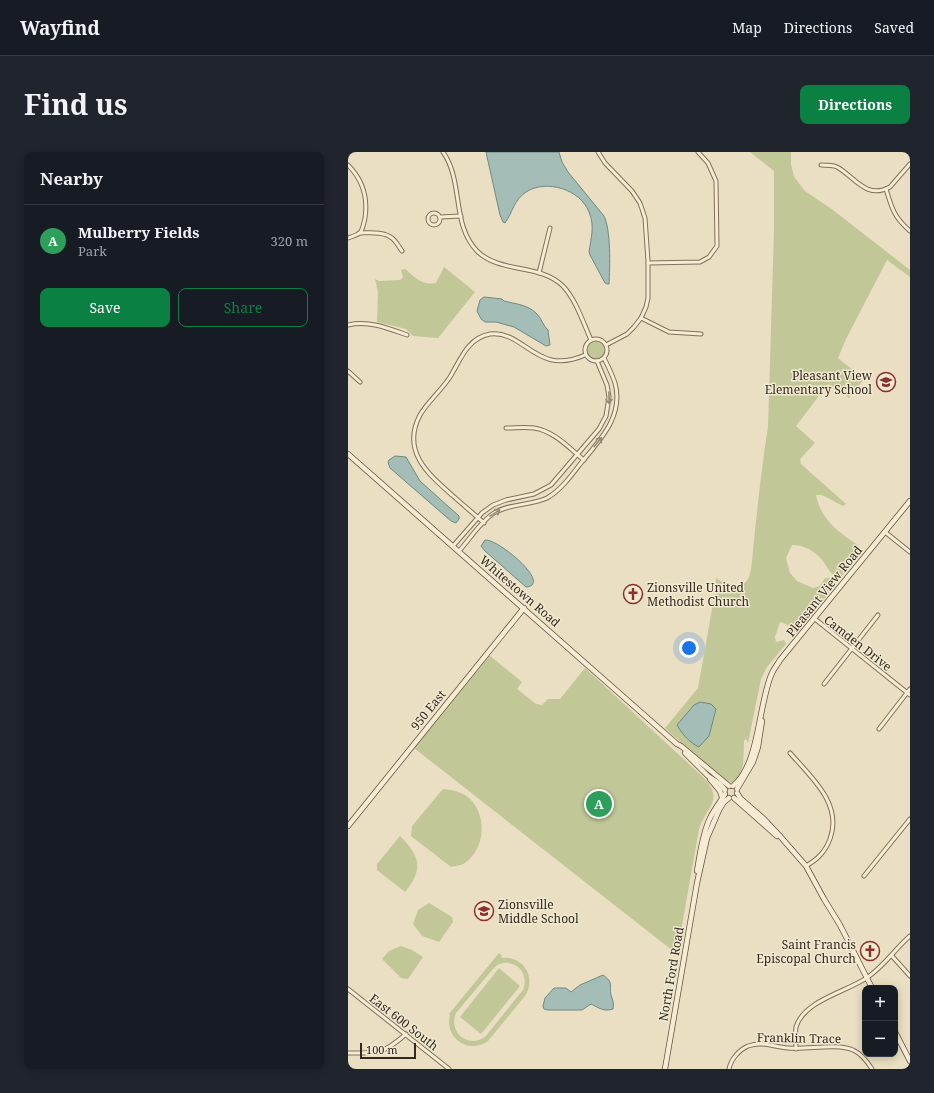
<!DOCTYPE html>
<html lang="en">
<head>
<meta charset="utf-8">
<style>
	:root { --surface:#171b24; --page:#20242c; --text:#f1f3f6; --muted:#9ea1a6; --line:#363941; --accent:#0b8043 }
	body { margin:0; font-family:"Noto Serif",serif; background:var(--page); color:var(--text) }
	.controls { position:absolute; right:12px; bottom:12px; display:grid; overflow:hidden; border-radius:8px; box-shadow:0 2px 10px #0003 }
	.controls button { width:36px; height:36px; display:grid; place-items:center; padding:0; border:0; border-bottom:1px solid var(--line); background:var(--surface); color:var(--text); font:20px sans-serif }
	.scale { position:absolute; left:12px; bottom:10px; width:56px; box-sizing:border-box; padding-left:4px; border:2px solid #33281e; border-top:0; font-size:11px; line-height:14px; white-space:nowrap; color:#33281e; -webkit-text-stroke:3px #f2e9d1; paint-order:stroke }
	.you { position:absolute; left:341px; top:496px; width:14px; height:14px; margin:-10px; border:3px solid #fff; border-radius:50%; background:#1a73e8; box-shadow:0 0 0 6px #1a73e833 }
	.badge { display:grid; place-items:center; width:26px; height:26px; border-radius:50%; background:var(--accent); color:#fff; font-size:13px; font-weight:700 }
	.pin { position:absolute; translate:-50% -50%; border:2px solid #fff; box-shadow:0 1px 4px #0006 }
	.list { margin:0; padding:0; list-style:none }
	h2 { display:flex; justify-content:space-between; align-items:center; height:52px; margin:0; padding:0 16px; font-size:17px }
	h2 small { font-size:13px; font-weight:400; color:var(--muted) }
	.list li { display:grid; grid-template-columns:26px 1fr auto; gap:12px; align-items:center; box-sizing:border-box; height:72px; padding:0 16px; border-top:1px solid var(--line) }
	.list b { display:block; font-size:15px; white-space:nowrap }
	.list p { margin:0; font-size:13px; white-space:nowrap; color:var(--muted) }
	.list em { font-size:13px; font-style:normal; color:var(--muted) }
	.actions { display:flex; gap:8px; padding:12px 16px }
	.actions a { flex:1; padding:9px 0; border:1px solid var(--accent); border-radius:8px; text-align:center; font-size:14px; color:var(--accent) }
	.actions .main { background:var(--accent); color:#fff }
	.map { position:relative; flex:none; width:562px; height:917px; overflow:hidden; border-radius:8px }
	header { display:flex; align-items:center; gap:24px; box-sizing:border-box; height:56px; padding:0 20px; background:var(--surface); border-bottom:1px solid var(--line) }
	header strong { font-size:19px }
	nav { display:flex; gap:22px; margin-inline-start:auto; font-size:14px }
	.intro { display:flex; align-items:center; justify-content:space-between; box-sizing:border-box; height:96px; padding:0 24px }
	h1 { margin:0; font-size:28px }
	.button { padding:10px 18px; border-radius:8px; background:var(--accent); color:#fff; font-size:14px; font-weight:700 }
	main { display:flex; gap:24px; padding:0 24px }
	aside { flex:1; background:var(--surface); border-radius:8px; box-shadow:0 2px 10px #0003 }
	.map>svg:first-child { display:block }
</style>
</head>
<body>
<header>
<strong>Wayfind</strong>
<nav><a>Map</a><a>Directions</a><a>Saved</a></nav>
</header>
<div class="intro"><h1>Find us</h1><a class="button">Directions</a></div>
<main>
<aside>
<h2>Nearby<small></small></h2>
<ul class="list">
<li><span class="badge" style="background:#2e9e5b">A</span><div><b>Mulberry Fields</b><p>Park</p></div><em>320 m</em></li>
</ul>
<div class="actions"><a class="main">Save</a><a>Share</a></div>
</aside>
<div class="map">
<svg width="562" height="917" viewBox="0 0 562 917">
	<rect width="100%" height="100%" fill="#eadfc2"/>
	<g fill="#c1c797" fill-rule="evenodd">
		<path d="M402 0H443V12L446 25 457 39 485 58 562 118V125L539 108 498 187 490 206 516 227 501 246 480 232 448 274 467 291 452 307 453 312 498 352 495 354 474 343H468C473 369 491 380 511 394L513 399 512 403 493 425C481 423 481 417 475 409 467 399 456 393 444 393L438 406 442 421 449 429 465 436 472 434 477 426H481L485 430 486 434 450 481 447 482C443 475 439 472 432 470L427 485 428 490 436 488 438 492 419 515 413 527 400 591 398 587 396 589C395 605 398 620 385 631L375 628 317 576 350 536 367 440 368 426C378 433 391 440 400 427 404 421 405 396 406 388 410 350 414 312 420 275L426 78V19Z"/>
		<path d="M96 115 127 140 90 186 65 184 58 177 29 170 30 140 27 127 31 129 52 128 55 125 53 118 57 117C67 125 74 134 88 131Z"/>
		<circle cx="248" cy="198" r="9"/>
		<path d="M141 503 174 530 169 537 188 552 194 553 200 547H212L237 516 355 625C377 648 359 653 351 677L329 802 66 596Z"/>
		<path d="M95 637C105 638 116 640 123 648 139 665 137 696 118 710 115 713 108 714 103 715L63 684 64 674Z"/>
		<path d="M52 684C72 704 76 717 57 740L29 718V712Z"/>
		<polygon points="81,751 104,765 105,770 91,790 74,784 65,772 70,758"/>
		<polygon points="53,794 64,798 75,805 60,827 53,826 34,807 41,799"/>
		<path d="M151 801 154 804 153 806C175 803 189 825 177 844L140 889C121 903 96 886 102 863L101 862ZM155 811C171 809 181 823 175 838L137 885C120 897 100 880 108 861L144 818 149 813Z"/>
		<polygon points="151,816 172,834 133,882 112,865"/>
	</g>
	<g fill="#a4bdb6" stroke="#6c8a83">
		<path d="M138 0H211L214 10 220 20 256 64C263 78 262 115 261 132H259L257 131 242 103 241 100C243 86 247 74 241 60 232 37 198 27 178 40 165 49 165 60 157 71L155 70 152 63Z"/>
		<path d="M136 145 154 147 156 149C168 152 181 153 189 162 194 167 195 174 200 178L202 193 198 194 166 175 148 170H137L133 167 129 159 132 148Z"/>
		<polygon points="47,304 58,305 72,329 111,364 111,367 108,371 103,369 42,316 40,310 41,308"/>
		<path d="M137 388C151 387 205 433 178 435L137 399 133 394Z"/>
		<path d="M352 550 363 552 368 557 361 584 351 595C343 592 333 581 329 573L346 553Z"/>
		<path d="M255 823C266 831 261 832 263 843 265 849 266 851 265 857 256 860 251 856 243 852L234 858H200L196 857 195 854 197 846 206 836H218L223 840 232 833Z"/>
	</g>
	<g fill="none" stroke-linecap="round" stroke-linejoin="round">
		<g stroke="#83705a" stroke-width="5">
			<g id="street">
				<path d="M95 0C116 30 103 72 129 99 152 122 192 111 215 134 228 148 235 170 243 188"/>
				<polyline points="250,0 257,11 284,39 292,51 297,66 300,109 300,146 298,155 293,166 286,175 279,182 258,193"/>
				<path d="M0 13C15 28 20 46 17 66 16 70 15 77 12 81 9 83 3 85 0 86"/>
				<path d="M473 13C478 13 485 13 489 15 507 25 518 48 542 35L562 12"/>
				<path d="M538 37C544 57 546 65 562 79"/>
				<circle cx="86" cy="67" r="6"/>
				<polyline points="92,65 113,64"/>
				<path d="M11 81C22 81 35 79 44 86 48 89 51 95 54 99"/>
				<polyline points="300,111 352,110 361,105 369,94 368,29 360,11 350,0"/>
				<polyline points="191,121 202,76"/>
				<polyline points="293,166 321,180 353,182"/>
				<path d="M0 173C20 168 40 176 59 183"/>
				<circle cx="248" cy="198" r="11"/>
				<polyline points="0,219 12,230"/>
				<path d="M158 276C167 276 177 275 186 276 206 279 221 296 236 308"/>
				<path d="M136 371C125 361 114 352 104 343 80 322 53 299 72 263 80 249 93 239 102 225 112 209 119 186 142 182 177 178 188 225 237 203"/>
				<polyline points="537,380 562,400"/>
				<polyline points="105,394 134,361 145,353 158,348 186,342 203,333 251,277 258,264 261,245 259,233 249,209"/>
				<path d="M111 399C122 387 132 370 146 361 162 351 182 354 199 346 213 338 223 324 233 311 252 288 276 264 267 231 264 222 260 214 256 206"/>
				<polyline points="467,467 562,543"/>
				<polyline points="476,532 530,463"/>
				<polyline points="531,577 562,537"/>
				<path d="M442 601C463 625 495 652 482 687 477 700 470 707 458 714"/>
				<polyline points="516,724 562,667"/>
				<polyline points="544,804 562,824"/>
				<polyline points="0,837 101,917"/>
				<path d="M448 897C448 890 447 882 448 875 456 848 499 840 520 825 537 813 547 797 562 784"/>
				<path d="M0 901C30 901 34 903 58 882"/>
				<path d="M381 917C383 907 391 898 400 894 415 889 426 895 440 896 459 898 488 891 505 898 514 902 519 909 524 917"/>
			</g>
		</g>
		<g stroke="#64513e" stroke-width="6">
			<g id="secondary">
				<polyline points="0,302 329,592 333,594 381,634"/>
				<polyline points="337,601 360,624 372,632 377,638"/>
				<polyline points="362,627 372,639 374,645"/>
				<path d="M385 634C412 612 410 552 424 521 426 517 429 513 432 508L562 349"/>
				<polyline points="389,637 405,610 410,595 414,569"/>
				<polyline points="389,641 393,647 416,667 431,683 458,714 476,747 492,773 524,836"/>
				<polyline points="386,646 429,684"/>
				<polyline points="0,674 176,456"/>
				<path d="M349 719C352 702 354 683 362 666 366 658 372 650 377 642"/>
				<polyline points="547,880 562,909"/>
				<polyline points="317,917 349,731 359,686 371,658 376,650 381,646"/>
			</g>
		</g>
		<use href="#street" stroke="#f6ecd4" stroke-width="3"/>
		<use href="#secondary" stroke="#f6ecd4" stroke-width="4.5"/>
	</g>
	<defs><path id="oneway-shaft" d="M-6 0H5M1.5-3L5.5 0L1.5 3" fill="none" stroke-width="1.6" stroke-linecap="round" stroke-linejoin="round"/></defs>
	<g stroke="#948a79">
		<use href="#oneway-shaft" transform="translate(261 246) rotate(89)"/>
		<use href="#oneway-shaft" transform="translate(250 290) rotate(-51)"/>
		<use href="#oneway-shaft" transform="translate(147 361) rotate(-32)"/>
	</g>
	<defs>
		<g id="school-ring" transform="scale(1)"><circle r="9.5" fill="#f2e9d1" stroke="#8d2f2f" stroke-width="1.5"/><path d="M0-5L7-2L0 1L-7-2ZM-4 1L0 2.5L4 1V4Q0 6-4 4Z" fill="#8d2f2f"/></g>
		<g id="church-ring" transform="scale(1)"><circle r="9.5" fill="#f2e9d1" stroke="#8d2f2f" stroke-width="1.5"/><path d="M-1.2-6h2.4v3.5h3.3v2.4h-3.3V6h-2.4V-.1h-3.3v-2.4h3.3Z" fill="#8d2f2f"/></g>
	</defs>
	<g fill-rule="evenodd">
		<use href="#school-ring" x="538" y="230"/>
		<use href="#church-ring" x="285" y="442"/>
		<use href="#school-ring" x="136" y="759"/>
		<use href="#church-ring" x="522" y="799"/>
	</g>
	<g text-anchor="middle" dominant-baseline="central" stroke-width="3" stroke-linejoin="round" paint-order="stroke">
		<g font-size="12" fill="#33281e" stroke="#f2e9d1" text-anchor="end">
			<text x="524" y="223">Pleasant View<tspan x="524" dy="14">Elementary School</tspan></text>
			<text x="299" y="435" text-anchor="start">Zionsville United<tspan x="299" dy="14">Methodist Church</tspan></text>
			<text x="150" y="752" text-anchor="start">Zionsville<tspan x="150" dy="14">Middle School</tspan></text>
			<text x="508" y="792">Saint Francis<tspan x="508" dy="14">Episcopal Church</tspan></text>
		</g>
		<g font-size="12" fill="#33281e" stroke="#f2e9d1">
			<text transform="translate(172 439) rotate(41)">Whitestown Road</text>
			<text transform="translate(476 439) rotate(-51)">Pleasant View Road</text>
			<text transform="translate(510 491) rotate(38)">Camden Drive</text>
			<text transform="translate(80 558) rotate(-51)">950 East</text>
			<text transform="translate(323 822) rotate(-80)">North Ford Road</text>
			<text transform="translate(56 870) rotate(38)">East 600 South</text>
			<text transform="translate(451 886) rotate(1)">Franklin Trace</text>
		</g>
	</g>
</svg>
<div class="controls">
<button>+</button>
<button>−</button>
</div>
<div class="scale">100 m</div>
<div class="you"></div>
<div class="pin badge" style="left:251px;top:652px;background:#2e9e5b">A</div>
</div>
</main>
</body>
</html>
